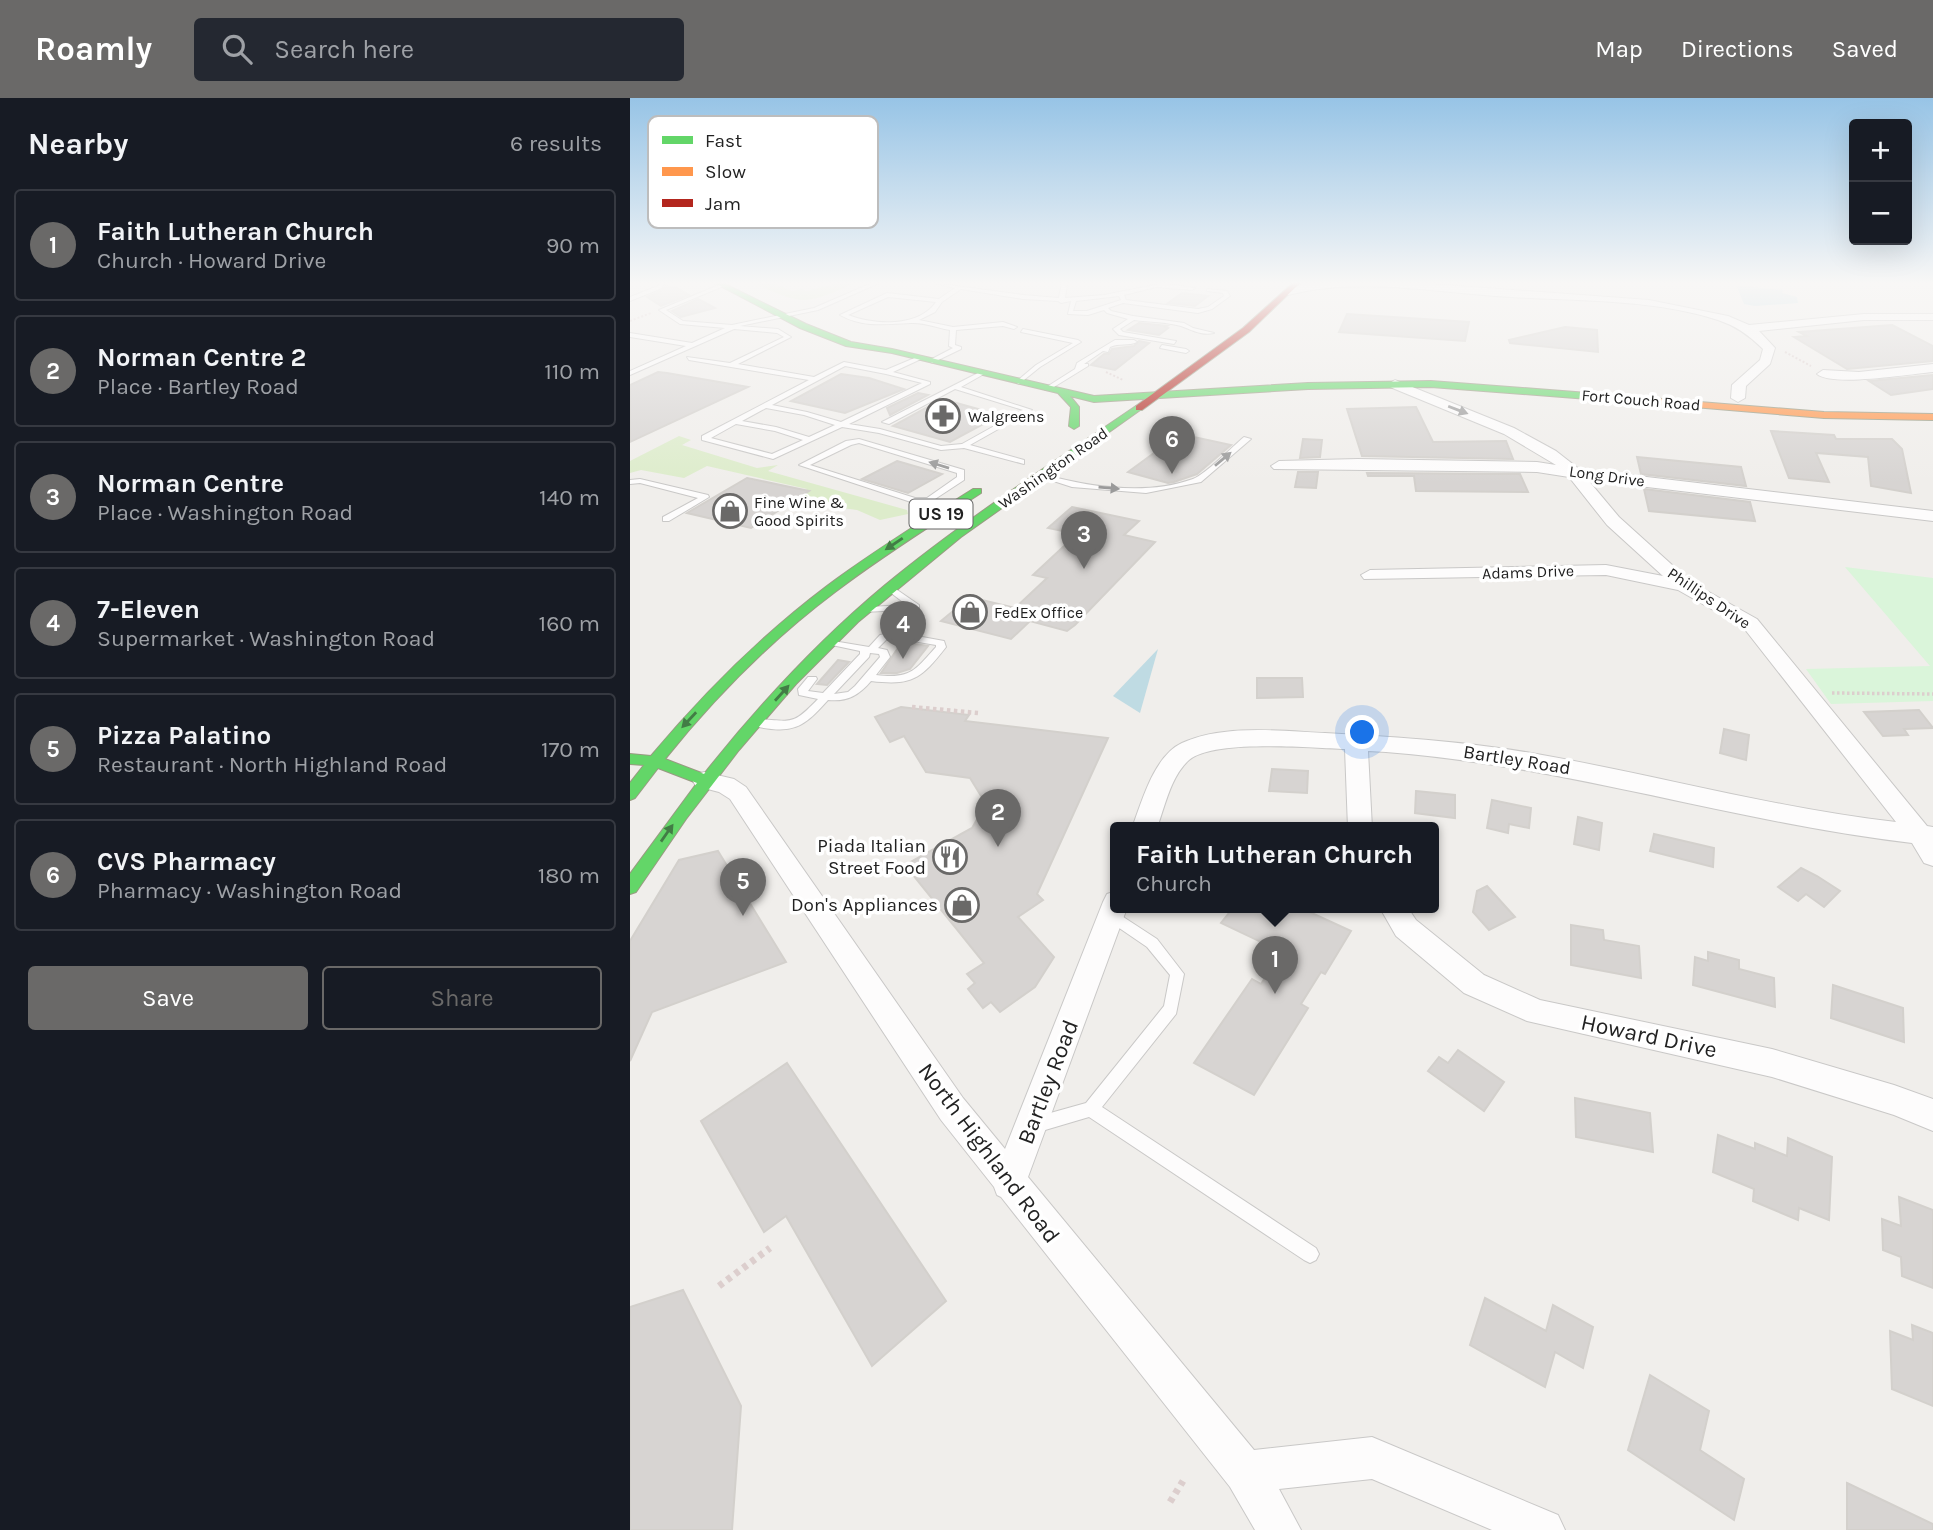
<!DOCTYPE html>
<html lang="en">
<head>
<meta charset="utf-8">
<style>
	:root { --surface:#171b24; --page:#242831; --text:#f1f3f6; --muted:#9ea1a6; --line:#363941; --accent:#6a6968 }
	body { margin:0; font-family:Karla,sans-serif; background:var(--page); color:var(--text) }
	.controls { position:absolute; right:21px; top:21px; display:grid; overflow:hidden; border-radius:7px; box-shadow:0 7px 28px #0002 }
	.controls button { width:63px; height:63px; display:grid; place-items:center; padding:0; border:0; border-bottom:2px solid var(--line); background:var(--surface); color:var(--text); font:35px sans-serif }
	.you { position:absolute; left:733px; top:635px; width:24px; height:24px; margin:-18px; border:5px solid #fff; border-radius:50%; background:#1a73e8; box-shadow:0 0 0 10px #1a73e833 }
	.badge { display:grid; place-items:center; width:46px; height:46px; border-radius:50%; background:var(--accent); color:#fff; font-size:23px; font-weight:700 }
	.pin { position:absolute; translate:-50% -58px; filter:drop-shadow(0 2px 4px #0008) }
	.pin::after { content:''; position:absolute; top:37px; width:24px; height:21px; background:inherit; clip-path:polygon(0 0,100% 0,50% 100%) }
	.popup { position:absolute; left:480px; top:724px; width:329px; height:91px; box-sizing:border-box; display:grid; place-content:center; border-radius:7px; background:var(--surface); filter:drop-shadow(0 2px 5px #0005); font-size:23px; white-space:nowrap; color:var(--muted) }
	.popup b { font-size:26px; color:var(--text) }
	.popup::after { content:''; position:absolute; left:50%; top:100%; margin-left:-14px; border:14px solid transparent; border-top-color:var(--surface) }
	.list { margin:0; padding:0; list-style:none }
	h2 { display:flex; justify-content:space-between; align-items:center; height:91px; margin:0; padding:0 28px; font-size:30px }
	h2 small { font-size:23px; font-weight:400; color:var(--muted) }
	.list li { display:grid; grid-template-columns:46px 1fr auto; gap:21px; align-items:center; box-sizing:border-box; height:112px; margin:0 14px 14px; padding:0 14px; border:2px solid var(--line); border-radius:7px }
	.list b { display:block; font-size:26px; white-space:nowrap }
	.list p { margin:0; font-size:23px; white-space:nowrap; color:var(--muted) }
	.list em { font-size:23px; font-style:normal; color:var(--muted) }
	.actions { display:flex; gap:14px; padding:21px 28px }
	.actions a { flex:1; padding:16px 0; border:2px solid var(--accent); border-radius:7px; text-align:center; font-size:24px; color:var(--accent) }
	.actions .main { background:var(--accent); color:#fff }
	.icon { flex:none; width:38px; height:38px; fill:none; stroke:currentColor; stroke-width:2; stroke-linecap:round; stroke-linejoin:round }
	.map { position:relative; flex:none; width:1303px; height:1432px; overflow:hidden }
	header { display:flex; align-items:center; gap:42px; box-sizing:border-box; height:98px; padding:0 35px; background:var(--accent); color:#fff }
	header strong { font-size:33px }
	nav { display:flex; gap:38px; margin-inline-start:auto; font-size:24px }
	.search { width:490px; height:63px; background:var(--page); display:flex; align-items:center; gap:18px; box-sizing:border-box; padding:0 24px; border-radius:7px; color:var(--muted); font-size:26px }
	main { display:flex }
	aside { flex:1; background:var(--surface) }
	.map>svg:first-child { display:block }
</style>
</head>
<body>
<header>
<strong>Roamly</strong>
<div class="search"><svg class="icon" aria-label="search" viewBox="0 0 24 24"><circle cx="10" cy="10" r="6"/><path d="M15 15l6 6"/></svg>Search here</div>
<nav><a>Map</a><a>Directions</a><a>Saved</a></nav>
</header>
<main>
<aside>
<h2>Nearby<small>6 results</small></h2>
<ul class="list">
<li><span class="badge">1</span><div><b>Faith Lutheran Church</b><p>Church · Howard Drive</p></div><em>90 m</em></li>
<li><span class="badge">2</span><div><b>Norman Centre 2</b><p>Place · Bartley Road</p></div><em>110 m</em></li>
<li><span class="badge">3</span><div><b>Norman Centre</b><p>Place · Washington Road</p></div><em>140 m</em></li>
<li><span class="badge">4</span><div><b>7-Eleven</b><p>Supermarket · Washington Road</p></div><em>160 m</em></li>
<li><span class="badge">5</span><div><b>Pizza Palatino</b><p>Restaurant · North Highland Road</p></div><em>170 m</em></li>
<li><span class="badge">6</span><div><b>CVS Pharmacy</b><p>Pharmacy · Washington Road</p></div><em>180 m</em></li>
</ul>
<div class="actions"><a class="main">Save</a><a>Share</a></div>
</aside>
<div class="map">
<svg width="1303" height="1432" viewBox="0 0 1303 1432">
	<rect width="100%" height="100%" fill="#f0eeeb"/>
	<g fill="#ddeccb">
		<path d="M124 185H142L162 193 172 191 176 193 210 185H226C175 206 175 209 124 185Z"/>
		<polygon points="49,338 61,342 52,347 127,370 148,367 138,373 277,412 278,416 250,422 227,412 160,403 177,391 77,368 54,380 11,372 0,375 0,363"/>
	</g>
	<polygon fill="#daf5da" points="1215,469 1303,480 1303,603 1201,606 1176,571 1300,568"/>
	<g fill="#bfdbe3">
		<polygon points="1111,188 1153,192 1152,195 1167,199 1168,205 1125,208 1114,206 1107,189"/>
		<polygon points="528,551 510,615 483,598"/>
	</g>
	<g fill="#d7d4d2" stroke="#d3d0cc" stroke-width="2">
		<polygon points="36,188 45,189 59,197 31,208 17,199 33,192"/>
		<polygon points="552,195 578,198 565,208 538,205"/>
		<polygon points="68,201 85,210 51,219 42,213"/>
		<polygon points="717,216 839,224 835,243 709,234"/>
		<polygon points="509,225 537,228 535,229 538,230 529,237 498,232"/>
		<polygon points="1262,227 1303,248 1303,263 1217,271 1164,239 1177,238 1169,234"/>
		<polygon points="935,229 967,232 968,254 880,245 879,242"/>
		<polygon points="509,243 519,245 485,272 461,267 474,256 479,256 482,251 504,248"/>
		<polygon points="28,274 37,275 118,289 0,344 0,287"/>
		<polygon points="211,276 239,280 274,291 215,315 161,303"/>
		<polygon points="1303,277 1303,291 1261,297 1239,283"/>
		<polygon points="288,295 298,297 260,317 257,310"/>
		<polygon points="312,301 370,317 320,344 263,328"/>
		<polygon points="786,309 803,344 876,343 883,361 732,358 717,311"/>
		<polygon points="1141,333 1204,337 1206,341 1262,341 1272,351 1281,395 1241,388 1238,359 1186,355 1199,384 1159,380"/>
		<polygon points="550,336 601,347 567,376 544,384 538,385 498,374"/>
		<polygon points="673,341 692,342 690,359 670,360"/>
		<polygon points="1007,359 1111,369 1116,388 1011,376"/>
		<polygon points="267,363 312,376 278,395 232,381"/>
		<polygon points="668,374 688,374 686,390 665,389"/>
		<polygon points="737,375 890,376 898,394 786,393 784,378 738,378"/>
		<polygon points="117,380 179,393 121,430 57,415"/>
		<polygon points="1014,391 1120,404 1125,423 1019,413"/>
		<polygon points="442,409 509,423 494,437 525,444 445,527 437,533 400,523 381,541 311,523 340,499 385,510 417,480 403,477 447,436 418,430"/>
		<polygon points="272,544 298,548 280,571 267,575 251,575"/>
		<polygon points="208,562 219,564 197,587 187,586"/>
		<polygon points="627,580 672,580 673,599 627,600"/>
		<polygon points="271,609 339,617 335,623 478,640 407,796 413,802 388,819 424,859 405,889 370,914 361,904 353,910 338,891 345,885 337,876 354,865 275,767 342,730 356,706 340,680 296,674 274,638 260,644 245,619"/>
		<polygon points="1289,612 1303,630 1274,631 1278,637 1253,638 1234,614"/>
		<polygon points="1094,631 1119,637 1116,662 1090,655"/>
		<polygon points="642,671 678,673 677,695 639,693"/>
		<polygon points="786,693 825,697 825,720 785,715"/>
		<polygon points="862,702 901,710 899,730 879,726 878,735 857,730"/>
		<polygon points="948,719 972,725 969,752 944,746"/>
		<polygon points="1024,736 1084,750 1083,769 1020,753"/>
		<polygon points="88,753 156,864 22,914 0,963 0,843 49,762"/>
		<polygon points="1171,770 1187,778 1210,793 1194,809 1176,796 1168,803 1148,789"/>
		<polygon points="857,788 885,819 859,832 843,814 847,793"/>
		<polygon points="603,810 671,810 721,833 695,876 691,874 671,906 678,910 624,997 564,965 622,881 631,886 652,854 591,825"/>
		<polygon points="941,827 973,832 974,842 1009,848 1011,880 941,867"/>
		<polygon points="1078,854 1109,862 1109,871 1144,880 1145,909 1063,887 1065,859 1078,863"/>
		<polygon points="1203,887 1273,910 1274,944 1201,920"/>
		<polygon points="828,952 874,984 854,1013 798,973 809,959 818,965"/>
		<polygon points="157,965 316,1203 242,1268 156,1118 134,1134 71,1023"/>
		<polygon points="945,1000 1020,1015 1023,1054 946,1039"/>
		<polygon points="1088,1037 1125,1051 1125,1045 1157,1058 1158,1040 1202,1059 1199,1122 1169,1110 1168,1122 1123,1103 1124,1091 1083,1074"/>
		<polygon points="1269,1099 1303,1112 1303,1190 1272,1178 1271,1159 1253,1152 1252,1121 1271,1128"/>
		<polygon points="53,1192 111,1308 102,1432 0,1432 0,1209"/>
		<polygon points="855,1200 916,1233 923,1207 963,1229 953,1270 925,1254 915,1289 840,1247"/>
		<polygon points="1282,1227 1303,1235 1303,1308 1262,1291 1260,1233 1283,1242"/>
		<polygon points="1020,1277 1079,1313 1070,1352 1114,1381 1104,1422 998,1352"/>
		<polygon points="1217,1385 1303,1426 1303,1432 1217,1432"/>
	</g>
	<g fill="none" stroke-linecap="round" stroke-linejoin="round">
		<g stroke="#c9c8c7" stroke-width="2">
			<g id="lane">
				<polygon points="29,185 34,185 32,190 0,203 0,199 28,188"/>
				<path d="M242 185H249L188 212 110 228 148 231 161 239 108 266 184 279 214 264 256 272 287 259H291V261L263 274 300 284V286L219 326 250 331 311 348 332 346 393 312 325 291 259 326 252 324 350 274H354V276L331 289 402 312 340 347 394 362V366L334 350 311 352 249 335 212 329 143 361 72 342V338L179 282 59 262 57 259 100 265 154 239 147 235 104 231 0 277V273L56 248 0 239V235L62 245 95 230 50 226 29 212 91 186 96 187 36 212 53 223 102 227 184 210ZM215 268 256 276 292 285 211 324 177 314 142 307ZM136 310 174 317 205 327 179 339 146 329 112 323ZM106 326 145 333 173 342 142 356 81 340Z"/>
				<path d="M304 185 393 197 429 200 432 185H437L435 200 474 197 535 185V186L565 190 562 192 526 189 494 197 496 202 568 211 578 209 594 198 593 195 577 193V191L597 193 600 198 582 211 568 215 493 205 478 210 481 213 503 218 554 225 563 230 584 235C572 238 562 232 551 228 537 224 519 224 504 222L490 231 493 234 546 243 544 246 489 237 483 231 498 221 477 215 474 212 458 217 438 216 441 203 431 205 428 203 393 201 331 191 312 204 305 214 289 222 323 229 373 224 387 229 384 231 373 228 326 232 325 247 331 249V251L302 265 300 262 323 250 319 248 320 232C308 230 293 224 281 225 257 226 233 230 210 217L257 195 309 201 325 190ZM489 198 491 202 457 213H443L446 203ZM258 199 306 204C288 230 244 227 218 217Z"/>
				<polygon points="393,231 448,242 451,244 410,269 389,286 387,285 387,283 406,267 443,245 391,234"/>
				<path d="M485 242H504L507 244C499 248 489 245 480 249L478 254 473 253 454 266H458V268L419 292H415V290L445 271 447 265Z"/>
				<polygon points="532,247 556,251 559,253 556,255 530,250"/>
				<path d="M614 339 621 341 571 384 516 395 442 389 408 378 412 376C459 389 516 398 563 381 576 376 602 349 614 339Z"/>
				<path d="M229 341 334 372V382L305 401 326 407V411L299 404H281L169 367 216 343ZM229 345 327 375V379L297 400H285L180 367 221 347Z"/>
				<polygon points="10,381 78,397 79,399 39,423 33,423 33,419 68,400 10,385 0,386 0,382"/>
				<polygon points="260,487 289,507 289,511 235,514 235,510 238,509 277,507 257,492 255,490"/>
				<path d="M265 534 314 543 316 549C291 581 282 588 241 583 229 597 218 604 198 602 172 631 163 636 123 628L121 625 123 622 127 621C163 623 162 628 188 601L169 597 168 591 178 579H186L187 581 178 593 193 595 230 556V553L197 546V542L239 549 250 537ZM265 540 306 547V549C284 573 281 581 246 577L260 559 257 552 248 550 257 541ZM240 555 249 556 250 559 225 588 218 594 204 596 239 559Z"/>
				<polygon points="481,811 527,841 554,876 546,916 472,1009 686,1150 689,1156 686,1162 680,1165 674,1162 459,1019 405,1035 399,1033 397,1027 399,1021 456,1005 534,908 540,877 517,849 476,821 474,817 476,813"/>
			</g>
		</g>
		<g stroke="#c9c8c7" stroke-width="2">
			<g id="street">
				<path d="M676 185H787L1019 202 1098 218 1119 227 1234 216H1303V222H1234L1129 233 1145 250 1140 266 1116 288 1115 300 1108 304 1101 300 1102 287 1130 262 1133 251C1119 237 1106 228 1088 222 1023 201 949 203 881 199 809 195 728 178 658 197L653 194Z"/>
				<path d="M1303 266V274C1280 276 1203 289 1187 276L1193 272 1229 274Z"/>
				<path d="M765 282 884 330 926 353 949 371 1303 413V423L958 382 989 419 1061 484 1127 521 1297 728 1303 729V768L1294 765 1282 745C1104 724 936 668 756 654L738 653 742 730H718L715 651C682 650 584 641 559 662 541 678 535 708 527 730H502C512 703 524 658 552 645 594 626 650 633 695 635 764 639 833 643 901 655 1023 676 1143 710 1266 724L1113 529 1048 492 976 477 734 481 731 477 740 472 976 467 1033 478 977 427 939 379 907 374 644 371 641 368 649 363 728 361 907 364 926 367 874 336 760 289 758 286Z"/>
				<polygon points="74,674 104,681 116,689 333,1000 375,1051 473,804 477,796 486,793 486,810 497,810 398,1079 624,1352 742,1339 928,1417 935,1432 862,1432 742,1381 649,1391 671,1432 625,1432 600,1389 371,1099 367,1097 364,1089 311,1022 100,701 89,694 66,688 62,682 66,676"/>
				<polygon points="750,810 778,810 786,822 854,877 910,902 1142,951 1264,987 1303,1001 1303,1033 1264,1017 1142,979 897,923 834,895 766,838"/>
			</g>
		</g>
		<g stroke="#999a82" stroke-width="2">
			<g id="fast">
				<polygon points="85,185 93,185 176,226 221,244 262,251 464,298 678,285 801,283 971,296 975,299 971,302 801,289 678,291 464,304 440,298 449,309 449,328 444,331 439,328 441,309 428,295 262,255 216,248 170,230"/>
				<path d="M506 308 513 310 331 439 228 524 166 586 109 652 56 721 6 794 0 796V776L67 685 28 670 5 700 0 702V685L14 667 0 666V656L21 658C74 595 132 537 197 488 244 453 294 422 343 391H351V395C302 427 252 458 205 494 141 542 85 599 35 661L74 676C128 608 187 544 254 488 334 422 421 366 506 308Z"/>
			</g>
		</g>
		<g stroke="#999a82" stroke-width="2">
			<polygon id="slow" points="971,296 1194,314 1303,316 1303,322 1194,320 968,301 967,299"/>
		</g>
		<g stroke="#999a82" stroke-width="2">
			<polygon id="jam" points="663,185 670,185 619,234 512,312 506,312 506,308 613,230"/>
		</g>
		<g stroke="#dccecd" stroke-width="2" stroke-dasharray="2 2" stroke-linecap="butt">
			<polyline points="0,223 21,215"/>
			<polyline points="1155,254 1181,268"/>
			<polyline points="476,274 493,282"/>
		</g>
		<polyline stroke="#dccecd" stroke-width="3.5" stroke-dasharray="2.5 2.5" stroke-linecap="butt" points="1202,595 1303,596"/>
		<polyline stroke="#dccecd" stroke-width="4.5" stroke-dasharray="3.5 3.5" stroke-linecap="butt" points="282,609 348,615"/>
		<g stroke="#dccecd" stroke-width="7" stroke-dasharray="5 5" stroke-linecap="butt">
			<polyline points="89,1188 140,1150"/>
			<polyline points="540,1404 553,1383"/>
		</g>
		<use href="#lane" fill="#fdfcfc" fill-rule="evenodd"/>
		<use href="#street" fill="#fdfcfc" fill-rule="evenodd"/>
		<use href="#fast" fill="#63d668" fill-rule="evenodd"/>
		<use href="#slow" fill="#ff974d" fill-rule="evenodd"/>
		<use href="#jam" fill="#b3261e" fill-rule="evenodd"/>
	</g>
	<defs><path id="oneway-solid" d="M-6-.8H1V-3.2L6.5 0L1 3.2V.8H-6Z" transform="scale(1.75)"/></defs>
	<g fill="#9a9a9a">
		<use href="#oneway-solid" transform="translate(828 312) rotate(21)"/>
		<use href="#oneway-solid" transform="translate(593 361) rotate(-40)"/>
		<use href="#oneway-solid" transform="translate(309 367) rotate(-163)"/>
		<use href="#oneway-solid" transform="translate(479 390) rotate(5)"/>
	</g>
	<g fill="#427c45">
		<use href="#oneway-solid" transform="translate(264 446) rotate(146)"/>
		<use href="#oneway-solid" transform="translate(152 595) rotate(-48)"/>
		<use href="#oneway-solid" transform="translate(59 622) rotate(133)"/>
		<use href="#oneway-solid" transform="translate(37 735) rotate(-55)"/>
	</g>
	<linearGradient id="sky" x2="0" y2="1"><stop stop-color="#97c4e6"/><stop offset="0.48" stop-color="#f8f7f6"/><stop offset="1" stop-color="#f8f7f6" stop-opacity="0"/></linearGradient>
	<rect width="1303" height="385" fill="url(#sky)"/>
	<defs>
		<g id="pharmacy-ring" transform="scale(1.75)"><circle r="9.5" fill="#fff" stroke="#6a6968" stroke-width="1.5"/><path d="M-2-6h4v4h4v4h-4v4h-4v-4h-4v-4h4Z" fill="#6a6968"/></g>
		<g id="shop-ring" transform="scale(1.75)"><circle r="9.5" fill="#fff" stroke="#6a6968" stroke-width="1.5"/><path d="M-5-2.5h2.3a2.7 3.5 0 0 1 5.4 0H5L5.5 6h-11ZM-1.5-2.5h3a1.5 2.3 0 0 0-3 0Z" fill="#6a6968"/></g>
		<g id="restaurant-ring" transform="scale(1.75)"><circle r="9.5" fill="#fff" stroke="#6a6968" stroke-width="1.5"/><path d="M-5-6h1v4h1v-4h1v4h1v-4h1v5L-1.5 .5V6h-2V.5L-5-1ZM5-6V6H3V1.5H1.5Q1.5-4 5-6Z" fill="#6a6968"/></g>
	</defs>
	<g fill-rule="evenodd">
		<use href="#pharmacy-ring" x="313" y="318"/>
		<use href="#shop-ring" x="100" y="413"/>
		<use href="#shop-ring" x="340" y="514"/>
		<use href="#restaurant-ring" x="320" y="759"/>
		<use href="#shop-ring" x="332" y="807"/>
	</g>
	<g text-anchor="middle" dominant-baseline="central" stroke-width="7" stroke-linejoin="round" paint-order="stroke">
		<g font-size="16" fill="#222" stroke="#fff">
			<text transform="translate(1011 302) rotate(5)">Fort Couch Road</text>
			<text transform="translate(423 370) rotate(-35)">Washington Road</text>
			<text transform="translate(977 378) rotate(8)">Long Drive</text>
			<text transform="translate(898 474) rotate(-2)">Adams Drive</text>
			<text transform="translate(1079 500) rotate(34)">Phillips Drive</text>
		</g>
		<g font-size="16" fill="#222" stroke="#fff" text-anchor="start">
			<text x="338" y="318">Walgreens</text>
			<text x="124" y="404">Fine Wine &amp;<tspan x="124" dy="18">Good Spirits</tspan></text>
			<text x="364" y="514">FedEx Office</text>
		</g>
		<rect fill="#fff" stroke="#646464" stroke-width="2" x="279.5" y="401.5" width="63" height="29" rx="5"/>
		<g font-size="18" font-weight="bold" fill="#222">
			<text x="311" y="416">US 19</text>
		</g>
		<g font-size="19" fill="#222" stroke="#fff">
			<text transform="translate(887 662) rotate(9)">Bartley Road</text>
		</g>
		<g font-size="19" fill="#222" stroke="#fff" text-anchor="end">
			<text x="296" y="748">Piada Italian<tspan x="296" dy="22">Street Food</tspan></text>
			<text x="308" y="807">Don's Appliances</text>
		</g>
		<g font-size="23" fill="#222" stroke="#fff">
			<text transform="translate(1019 938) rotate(12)">Howard Drive</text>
			<text transform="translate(418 984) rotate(-69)">Bartley Road</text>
			<text transform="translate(359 1055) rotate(53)">North Highland Road</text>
		</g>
	</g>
	<rect x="18" y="18" width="230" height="112" rx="10" fill="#fff" stroke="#bdbdbd" stroke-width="2"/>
	<rect x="32" y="38" width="31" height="8" fill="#63d668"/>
	<rect x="32" y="69" width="31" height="9" fill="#ff974d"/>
	<rect x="32" y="101" width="31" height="8" fill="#b3261e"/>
	<g font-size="19" fill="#222">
		<text x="75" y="49">Fast</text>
		<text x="75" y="80">Slow</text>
		<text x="75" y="112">Jam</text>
	</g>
</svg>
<div class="controls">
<button>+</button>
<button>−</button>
</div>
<div class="you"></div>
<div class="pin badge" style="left:645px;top:896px">1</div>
<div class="popup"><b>Faith Lutheran Church</b>Church</div>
<div class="pin badge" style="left:368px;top:749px">2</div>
<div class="pin badge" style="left:454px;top:471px">3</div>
<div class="pin badge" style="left:273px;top:561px">4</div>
<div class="pin badge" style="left:113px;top:818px">5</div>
<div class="pin badge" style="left:542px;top:376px">6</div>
</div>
</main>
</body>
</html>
